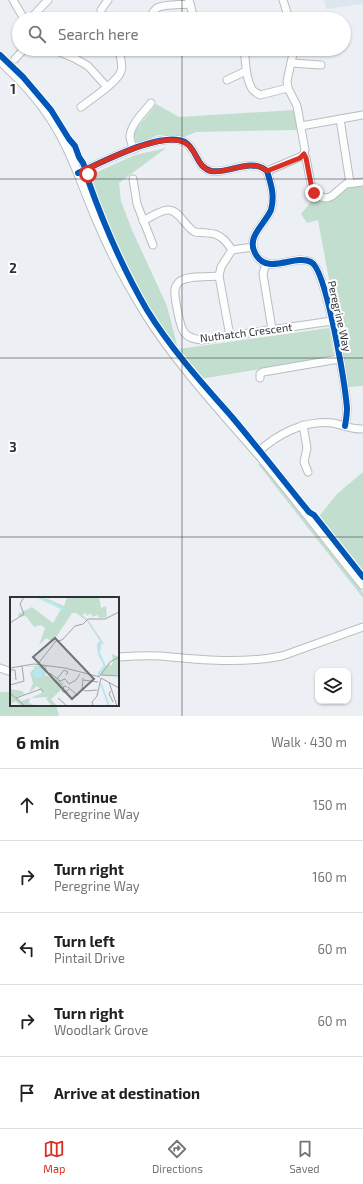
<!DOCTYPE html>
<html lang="en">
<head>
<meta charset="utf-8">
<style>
	:root { --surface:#fff; --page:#f2f2f2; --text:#202124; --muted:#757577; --line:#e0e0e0; --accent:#d93025 }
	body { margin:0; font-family:"Exo 2",sans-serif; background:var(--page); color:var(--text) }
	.controls { position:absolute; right:12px; bottom:12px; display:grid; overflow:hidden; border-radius:8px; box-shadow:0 1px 3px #0004 }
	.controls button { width:36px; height:36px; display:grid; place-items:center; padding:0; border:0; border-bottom:1px solid var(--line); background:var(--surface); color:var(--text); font:20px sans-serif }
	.stop { position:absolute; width:12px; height:12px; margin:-9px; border:3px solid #d93025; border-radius:50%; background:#fff }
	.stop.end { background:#d93025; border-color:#fff; box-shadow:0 1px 4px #0008 }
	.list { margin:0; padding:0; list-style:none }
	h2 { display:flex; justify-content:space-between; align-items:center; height:52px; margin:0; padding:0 16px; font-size:17px }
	h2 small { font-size:13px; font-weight:400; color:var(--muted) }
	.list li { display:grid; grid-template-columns:26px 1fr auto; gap:12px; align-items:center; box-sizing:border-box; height:72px; padding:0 16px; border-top:1px solid var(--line) }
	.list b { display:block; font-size:15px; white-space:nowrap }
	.list p { margin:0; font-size:13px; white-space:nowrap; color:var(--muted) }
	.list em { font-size:13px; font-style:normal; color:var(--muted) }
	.icon { flex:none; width:22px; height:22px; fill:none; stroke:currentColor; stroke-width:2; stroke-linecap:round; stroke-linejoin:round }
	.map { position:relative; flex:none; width:363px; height:716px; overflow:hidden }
	.search { position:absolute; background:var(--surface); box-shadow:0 1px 3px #0004; left:12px; right:12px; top:12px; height:44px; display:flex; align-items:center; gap:10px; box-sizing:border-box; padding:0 14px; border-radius:22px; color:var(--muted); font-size:15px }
	.sheet { height:412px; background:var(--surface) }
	nav { display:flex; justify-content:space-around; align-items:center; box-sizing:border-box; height:56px; border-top:1px solid var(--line); background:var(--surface); font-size:11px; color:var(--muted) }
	nav a { display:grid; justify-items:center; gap:2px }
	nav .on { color:var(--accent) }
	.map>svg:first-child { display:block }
</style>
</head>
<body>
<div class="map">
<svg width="363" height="716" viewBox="0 0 363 716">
	<rect width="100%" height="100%" fill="#ecf0f4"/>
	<polygon fill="#dce6ef" points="324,0 363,0 363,4 326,9"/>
	<g fill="#c2decf">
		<path d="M156 104 179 117 295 110 298 130 196 132 184 137 158 135 137 144 134 135C139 123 149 115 156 104Z"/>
		<path d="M166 148 119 183 121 201 132 230 167 306 178 349 329 328 334 357 200 379C182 354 163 330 147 304 124 264 108 221 90 179L95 173 135 155Z"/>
		<polygon points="363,184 363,386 349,387 318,220 307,223 301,214 313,199 324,202 338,196 348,186"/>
		<polygon points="258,464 260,464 363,593 363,598"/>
		<polygon points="363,472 363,574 317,519 337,494"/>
		<polygon points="0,692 11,692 11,705 56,705 59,716 0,716"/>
	</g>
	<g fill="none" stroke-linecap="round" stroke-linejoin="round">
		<g stroke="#babdc0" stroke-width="9">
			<g id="minor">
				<polyline points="13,0 24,19"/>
				<polyline points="189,0 194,19"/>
				<polyline points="283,0 289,19"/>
				<polyline points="101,10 108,0"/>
				<polyline points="30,19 48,0"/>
				<path d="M149 19C151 15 153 11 157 8 163 4 181 5 190 4"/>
				<polyline points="53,49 74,58 88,66 107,87"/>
				<path d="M244 49C246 61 245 76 251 87 252 91 257 93 260 95L288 88"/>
				<polyline points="15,59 24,49"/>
				<polyline points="291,63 321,65"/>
				<polyline points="227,80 246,71"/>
				<path d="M81 107C91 99 118 82 121 71 124 64 118 57 121 49"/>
				<polyline points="340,119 350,183"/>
				<polyline points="301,126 363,115"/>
				<path d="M134 149C132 145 130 140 130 136 131 124 144 112 151 103"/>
				<polyline points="304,154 306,158 312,189 316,194 321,197 327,198 332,196 346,184 363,182"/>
				<polyline points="267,171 300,157 304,154 305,150 297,106 288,88 287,81 294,49"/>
				<path d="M78 173C101 163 162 130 185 142 197 149 196 167 211 171 230 174 250 157 267 171 271 184 275 196 271 210 265 224 246 237 255 253 267 277 294 253 311 262 327 270 345 386 347 408 347 415 346 420 345 426"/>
				<polyline points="133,179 137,204 153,245"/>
				<path d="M143 221C148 218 163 209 169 210 180 211 185 227 195 232 199 233 203 232 207 233 220 233 226 241 232 250L253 247"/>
				<polyline points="266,263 263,274 272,329"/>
				<path d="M219 276C209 277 187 275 179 282 177 284 175 286 175 290 174 297 180 327 184 332 188 338 195 339 201 340L332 321"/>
				<polyline points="230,336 219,276 221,267 232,250"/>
				<polyline points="260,378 260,374 263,372 339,359"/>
				<polyline points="303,425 307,448 304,462 308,472"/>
				<path d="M257 453C277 434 304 420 333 423 343 425 353 430 363 429"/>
				<path d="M118 657C132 656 147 655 161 656 201 660 242 664 282 656L363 627"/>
				<polyline points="0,668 11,672"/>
			</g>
		</g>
		<g stroke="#babdc0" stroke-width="10">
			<path id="major" d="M0 61C19 78 37 97 51 119 72 151 83 189 99 225 112 256 129 287 147 316 179 366 219 409 258 454 294 497 328 542 363 585"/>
		</g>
		<use href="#minor" stroke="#fcfdfd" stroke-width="7"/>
		<use href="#major" stroke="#fcfdfd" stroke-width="8"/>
		<g stroke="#fff" stroke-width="8">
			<g id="cycleway">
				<path d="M0 55 23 77 51 110 69 139 75 146 79 157 83 163 88 175V180C104 225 123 269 147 310 171 349 202 383 232 417 258 448 283 480 309 512L314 515 363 577"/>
				<path d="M78 173C101 163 162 130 185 142 197 149 196 167 211 171 230 174 250 157 267 171 271 184 275 196 271 210 265 224 246 237 255 253 267 277 294 253 311 262 327 270 345 386 347 408 347 415 346 420 345 426"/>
			</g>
		</g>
		<use href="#cycleway" stroke="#0057b8" stroke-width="6"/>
	</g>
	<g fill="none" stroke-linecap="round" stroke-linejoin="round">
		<path stroke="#d93025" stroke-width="5" d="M88 174 85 170C106 160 168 128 188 145 197 152 198 168 211 171 230 174 250 157 267 171L300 158 304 154 306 158 312 189 314 193"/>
	</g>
	<path fill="none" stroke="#2f3235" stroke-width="1" stroke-opacity="0.55" d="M182 0V19M182 49V716M0 179H363M0 358H363M0 537H363"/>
	<g text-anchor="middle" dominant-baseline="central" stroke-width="4" stroke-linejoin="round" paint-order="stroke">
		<g font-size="11" fill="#2f3235" stroke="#fff">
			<text transform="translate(340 316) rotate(77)">Peregrine Way</text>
			<text transform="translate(246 332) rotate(-7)">Nuthatch Crescent</text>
		</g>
	</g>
	<g transform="translate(10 597)">
		<rect width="109" height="109" fill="#ecf0f4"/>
		<path d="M27 0 38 2 54 9 57 0H89L91 11 96 9 97 20 89 21 88 18 82 20 81 16 77 19 76 16 72 18 78 23 94 47 90 46 89 56 96 70 99 66 101 69 103 65 102 57 109 60V78L87 79 94 69 88 57 87 47 90 44 77 24 66 16H62L43 45 36 41 29 48 35 31 31 28 24 30 16 19 9 20 8 17 22 10 43 26 51 12 44 6ZM15 69H37L35 78 54 86 50 94 41 102 47 109H42L36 102 38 100 21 101 33 95 27 89 19 96 23 86 20 76 25 70ZM0 92 12 94 15 97 7 100 11 104 20 101 19 106 24 108 11 109 5 104 2 107Z" fill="#c2decf"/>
		<path d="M23 76a5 5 0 1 1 10 0a5 5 0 1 1-10 0Z" fill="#b5e8f4"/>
		<path fill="none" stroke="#b5e8f4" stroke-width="2" d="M28 0 55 13M88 77 95 69 89 56 91 44M91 87 99 109"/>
		<path fill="none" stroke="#a0a4a8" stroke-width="1" d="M0 26 14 17 10 7 14 0M27 68 46 44 52 43 65 29 73 27 78 22H95L109 15M0 71 24 67 55 71 90 80M0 73H5L6 83M40 76 50 84 55 82 59 87 66 83 70 77M92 78 109 79M90 79 100 65 109 60M91 81 109 91M47 82 54 73 58 75 56 78M73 83 88 85M99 85 107 109M0 88 14 84 12 69M57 90 54 89 52 94 55 96 59 92M58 90 68 99M71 92 76 94 87 93M72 93 73 81M101 94 99 97 103 105M0 96 15 109M6 101 31 92 33 95M48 101 57 109M83 109 82 105 87 99 91 81"/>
		<path fill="#717478" fill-opacity="0.15" stroke="#717478" stroke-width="2" d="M45 41 84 82 62 102 23 60Z"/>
		<rect width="109" height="109" fill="none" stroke="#2f3235" stroke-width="2"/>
	</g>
	<g font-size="13" text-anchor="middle" font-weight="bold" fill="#2f3235" stroke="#fff" stroke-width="4" stroke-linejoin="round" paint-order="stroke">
		<text x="13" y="94">1</text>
		<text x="13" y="273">2</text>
		<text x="13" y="452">3</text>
	</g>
</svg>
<div class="controls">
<button><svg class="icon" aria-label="layers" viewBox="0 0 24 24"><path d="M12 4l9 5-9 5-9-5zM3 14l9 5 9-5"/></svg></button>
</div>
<div class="stop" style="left:88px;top:174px"></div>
<div class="stop end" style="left:314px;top:193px"></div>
<div class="search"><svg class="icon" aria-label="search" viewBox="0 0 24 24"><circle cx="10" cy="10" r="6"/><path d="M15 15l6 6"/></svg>Search here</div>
</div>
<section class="sheet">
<h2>6 min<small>Walk · 430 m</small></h2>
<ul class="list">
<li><svg class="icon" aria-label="ahead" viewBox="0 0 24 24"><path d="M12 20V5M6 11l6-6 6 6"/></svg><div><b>Continue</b><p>Peregrine Way</p></div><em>150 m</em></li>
<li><svg class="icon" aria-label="right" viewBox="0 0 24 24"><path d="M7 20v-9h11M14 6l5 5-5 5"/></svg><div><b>Turn right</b><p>Peregrine Way</p></div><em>160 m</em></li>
<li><svg class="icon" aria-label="left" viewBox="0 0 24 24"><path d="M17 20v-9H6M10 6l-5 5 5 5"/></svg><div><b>Turn left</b><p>Pintail Drive</p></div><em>60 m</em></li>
<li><svg class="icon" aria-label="right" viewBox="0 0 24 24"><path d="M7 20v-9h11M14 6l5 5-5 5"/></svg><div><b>Turn right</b><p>Woodlark Grove</p></div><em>60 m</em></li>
<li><svg class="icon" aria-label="arrive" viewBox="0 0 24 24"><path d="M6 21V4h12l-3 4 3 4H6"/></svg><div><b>Arrive at destination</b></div></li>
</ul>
</section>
<nav>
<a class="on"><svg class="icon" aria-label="map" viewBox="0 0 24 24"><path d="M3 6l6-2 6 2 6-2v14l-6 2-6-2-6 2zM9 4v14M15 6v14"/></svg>Map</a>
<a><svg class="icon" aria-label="directions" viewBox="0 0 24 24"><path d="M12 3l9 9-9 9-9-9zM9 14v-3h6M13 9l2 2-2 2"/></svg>Directions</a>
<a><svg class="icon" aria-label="saved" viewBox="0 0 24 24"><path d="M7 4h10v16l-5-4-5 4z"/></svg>Saved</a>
</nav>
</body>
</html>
